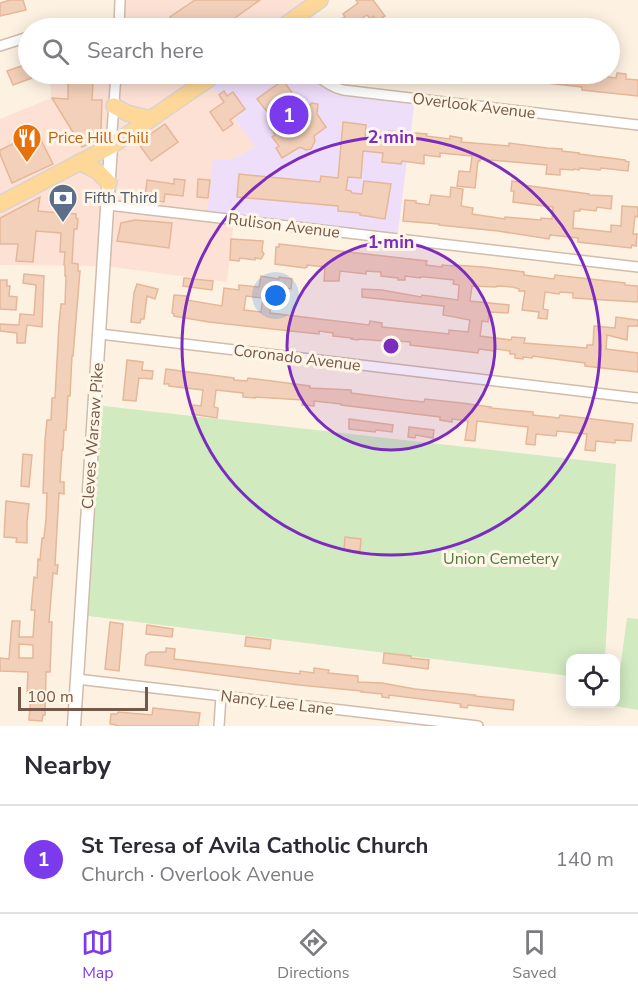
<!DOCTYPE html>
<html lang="en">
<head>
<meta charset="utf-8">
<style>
	:root { --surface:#fff; --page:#f2f2f3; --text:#2b2b33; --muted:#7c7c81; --line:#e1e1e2; --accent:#7c3aed }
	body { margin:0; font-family:"Nunito Sans",sans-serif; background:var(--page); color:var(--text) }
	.controls { position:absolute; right:18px; bottom:18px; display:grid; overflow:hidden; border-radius:12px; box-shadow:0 3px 15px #0003 }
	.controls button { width:54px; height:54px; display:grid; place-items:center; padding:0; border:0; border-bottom:2px solid var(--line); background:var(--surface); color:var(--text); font:30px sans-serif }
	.scale { position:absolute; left:18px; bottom:15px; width:130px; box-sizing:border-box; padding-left:6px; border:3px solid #745848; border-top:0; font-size:16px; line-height:21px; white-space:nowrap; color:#745848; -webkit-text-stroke:4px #fff6e8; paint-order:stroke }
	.you { position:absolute; left:276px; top:296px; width:21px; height:21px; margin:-15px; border:4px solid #fff; border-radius:50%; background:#1a73e8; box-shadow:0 0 0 9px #1a73e833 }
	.badge { display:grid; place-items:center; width:39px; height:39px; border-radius:50%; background:var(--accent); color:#fff; font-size:20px; font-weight:700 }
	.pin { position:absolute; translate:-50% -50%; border:3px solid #fff; box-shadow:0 2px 6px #0006 }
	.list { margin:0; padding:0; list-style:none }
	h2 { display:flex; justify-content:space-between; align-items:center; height:78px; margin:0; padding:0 24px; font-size:26px }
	h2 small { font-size:20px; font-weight:400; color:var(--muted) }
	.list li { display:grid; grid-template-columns:39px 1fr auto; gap:18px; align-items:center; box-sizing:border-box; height:108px; padding:0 24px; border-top:2px solid var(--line) }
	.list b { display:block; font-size:22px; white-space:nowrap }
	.list p { margin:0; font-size:20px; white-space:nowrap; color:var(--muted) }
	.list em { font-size:20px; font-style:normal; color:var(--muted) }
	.icon { flex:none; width:33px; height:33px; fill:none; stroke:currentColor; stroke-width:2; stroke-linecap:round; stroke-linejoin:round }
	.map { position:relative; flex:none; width:638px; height:726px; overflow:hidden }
	.search { position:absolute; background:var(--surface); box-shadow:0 3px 15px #0003; left:18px; right:18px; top:18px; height:66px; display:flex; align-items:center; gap:15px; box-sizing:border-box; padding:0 21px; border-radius:33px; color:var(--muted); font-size:22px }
	.sheet { height:186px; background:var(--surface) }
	nav { display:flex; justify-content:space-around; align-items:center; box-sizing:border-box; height:84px; border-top:2px solid var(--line); background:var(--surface); font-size:16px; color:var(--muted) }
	nav a { display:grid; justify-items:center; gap:3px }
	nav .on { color:var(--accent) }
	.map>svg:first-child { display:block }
</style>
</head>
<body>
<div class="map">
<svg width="638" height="726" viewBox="0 0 638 726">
	<rect width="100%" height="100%" fill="#fdf2e2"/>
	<g fill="#fde1d5">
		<polygon points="120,0 303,0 308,8 281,28 119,28"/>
		<polygon points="50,74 216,74 208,80 255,147 233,159 213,161 234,220 227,282 104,266 0,265 0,119 51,98"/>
	</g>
	<polygon fill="#efdef9" points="216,74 316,74 325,82 415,99 397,239 207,217 213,160 233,159 255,147 207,79"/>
	<g fill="#d1eac0">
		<polygon points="95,405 616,464 605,658 570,658 570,676 81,615"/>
		<polygon points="627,618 638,619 638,710 615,706"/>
	</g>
	<g fill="#f3d0b9" stroke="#e5b799" stroke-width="1.5" fill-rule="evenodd">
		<polygon points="10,0 23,0 26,10 0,16 0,3"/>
		<polygon points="195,0 260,0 225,25 228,28 178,28 170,17"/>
		<polygon points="356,0 373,0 385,16 377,21 373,16 370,19 367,15 348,28 324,28 345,17 343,14 358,3"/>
		<polygon points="27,64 28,74 30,74 32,78 13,85 7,71"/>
		<polygon points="617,73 626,74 626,79 638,80 638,96 582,90 582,87 547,83 549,74 581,74 616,78"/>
		<polygon points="68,74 88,74 88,81 93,82 92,100 102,100 101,128 95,141 82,147 52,98 68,99"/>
		<polygon points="283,80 304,110 312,103 318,104 317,114 326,127 314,136 315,141 311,149 306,150 300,147 282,158 276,148 279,146 272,137 275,135 271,127 276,123 257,99"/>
		<polygon points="224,91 227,96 233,92 245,109 230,120 233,124 223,131 210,112 224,102 219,95"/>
		<polygon points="343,122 366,125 365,139 388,141 389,131 427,134 426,136 450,139 450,136 462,138 461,142 509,146 509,143 547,148 562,149 562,151 579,153 579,154 625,160 625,161 629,162 628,171 601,168 600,170 580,168 579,170 574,169 573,170 560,169 560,175 546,174 547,165 480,159 480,161 478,161 475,188 457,186 459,171 470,172 472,156 440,153 440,157 424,155 424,164 402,161 401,164 382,162 383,153 363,151 361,178 348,177 346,190 351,191 352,193 362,194 364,181 391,184 385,219 360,215 360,213 338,211 338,206 237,197 239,174 320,182 321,176 338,178"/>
		<polygon points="165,124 178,142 151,161 138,143"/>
		<polygon points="37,132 53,164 12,183 0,154 0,150"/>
		<polygon points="174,179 185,180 183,196 165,194 164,202 145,199 147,180 174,184"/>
		<polygon points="198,179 210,180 208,198 197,197"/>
		<polygon points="512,181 523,183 523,185 589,194 589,195 612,196 611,209 597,207 596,211 580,209 580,211 574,211 573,228 611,232 611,225 621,226 622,206 638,207 638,217 635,216 633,234 637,234 636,246 632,245 631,248 578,242 578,238 550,235 549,239 498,231 439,225 439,224 403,221 405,200 416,201 416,203 429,205 431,195 450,197 451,187 463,189 461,206 473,208 472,214 505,219 505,217 541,220 541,218 552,219 553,207 513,202 514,191 511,191"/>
		<path d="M40 197 38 211 59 213V210H68L67 213 76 214V218L78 219 77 229H74L72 263 78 264V271H80L73 356H72L70 396H68L66 430H64L63 450H62L60 482H64V494L59 493 55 565H58L57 574 53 573 49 622H52L50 672H46L45 715H43L42 721 29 720 31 693H27L28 672 0 671V658L9 659 12 621H20L19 637H33L35 610H31L34 577 37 578 38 559 40 560 42 538H44L46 519 47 493H43L45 440 47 420H51L52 398H55L59 324 61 304H65L66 276H65V266L64 265 65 252H60L61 233 36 231 33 262 16 261 18 244H0V218ZM19 644 33 645V658H19Z"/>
		<polygon points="135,220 172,223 169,248 117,241 121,223"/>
		<polygon points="231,239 263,241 262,251 264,254 261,259 255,258 255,260 240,258 239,261 230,260"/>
		<path d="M279 244 427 261 426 265 442 267V265L455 266V265L483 267 524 272V275L554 279 555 275 625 283V285L638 286V301L637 302 573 298V293L560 292 559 294 545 292 543 309 548 310 547 319 538 318 539 312 522 310 525 291H519V289L513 287 497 286 496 287 472 286 470 301 509 305 508 313 489 312 488 322 482 321 480 336 511 340 512 337 525 338 524 343 587 348V345H593L594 326 615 328 616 317 638 320V326H628L627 340 607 335 606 349 638 353V372L585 366V363L547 358 533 356 532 358 523 357V359L515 358V354H510V351L497 349 494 351 479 349 478 353 410 345V342L396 341V342L359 339 358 340 351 339 352 338 333 336V333L319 331V334L290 331 209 322 174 316V314L172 313 174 295 187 296 186 300 222 306 224 288 239 290V285L259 287 261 276 279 279V277L292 279 291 289 273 286 270 313 369 325 370 321 382 323V327L449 334V330L468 332 470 320 443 315 444 306 362 297V289L382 290 421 297 422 295 458 300 459 285 453 284 454 280 425 277H420V278L405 276V280H398V278L381 276V272L366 271V274L340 271 339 281H324L325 267 307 265V267L305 268 275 264 276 247H279ZM246 296 263 298 261 312 244 310Z"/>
		<polygon points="24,274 44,276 42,327 27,325 25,343 17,343 17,333 0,331 0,324 19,325 20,314 34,315 36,285 23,283"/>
		<polygon points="184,278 213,281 212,290 183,286"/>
		<polygon points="0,280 7,280 7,286 10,286 9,296 17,297 16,310 0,309"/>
		<polygon points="137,284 158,289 155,299 147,296 144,319 141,319 140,323 131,322 134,293"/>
		<polygon points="127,360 143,362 142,370 153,371 152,379 139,378 136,401 123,400"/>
		<polygon points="166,369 234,378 234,380 247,381 248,378 310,386 310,388 351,390 351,393 405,400 424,402 425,399 462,403 491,407 490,408 533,412 533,415 559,418 560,415 633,424 631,441 615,440 615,443 596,441 595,451 585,450 587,434 557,431 556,436 536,434 535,445 526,444 528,427 477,421 475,441 465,440 468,421 452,419 452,422 440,420 440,417 341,405 341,404 314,401 314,406 302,405 303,400 255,397 255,398 243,397 243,393 216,390 214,407 218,408 217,418 192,414 193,405 201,406 203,390 169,386 169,384 164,384"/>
		<polygon points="349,419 393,425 392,432 376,430 375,432 349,429"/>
		<polygon points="409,427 434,430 433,438 416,435 415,438 408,437"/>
		<polygon points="23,454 32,455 29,487 21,486"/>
		<polygon points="6,501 29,504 27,522 27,543 16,542 17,538 4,537"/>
		<polygon points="345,537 361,539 360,551 344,550"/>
		<polygon points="110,622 123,624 119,671 105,669"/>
		<polygon points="147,625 173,629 172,637 146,634"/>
		<polygon points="246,637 271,640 270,649 245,646"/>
		<polygon points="166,648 175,649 174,659 300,674 300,671 314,673 314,668 329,670 328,673 358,676 358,682 382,683 415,689 475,695 474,696 514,700 513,710 468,705 467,708 460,707 461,704 454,703 389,695 389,698 382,697 382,694 361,692 362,691 299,685 145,665 146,655 150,652 166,652"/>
		<polygon points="384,653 411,656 411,658 429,660 428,669 383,663"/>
		<polygon points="153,708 200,713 198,726 116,726 116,725 110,724 111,714 117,714 118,712 152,715"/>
	</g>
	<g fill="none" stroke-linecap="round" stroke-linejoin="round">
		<g stroke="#d0bcab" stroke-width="12">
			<g id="minor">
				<polyline points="119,28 120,0"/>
				<polyline points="0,46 28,37"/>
				<path d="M316 74C324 82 332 87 343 90L638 125"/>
				<polyline points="111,146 116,74"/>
				<polyline points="108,205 638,267"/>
				<polyline points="100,334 638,398"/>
				<polyline points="77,679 478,726"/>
				<polyline points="219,726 221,696"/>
			</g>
		</g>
		<g stroke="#d0bcab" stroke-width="15">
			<polyline id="tertiary" points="74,726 111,146"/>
		</g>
		<g stroke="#dbd4cf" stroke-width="18">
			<g id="primary">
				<polyline points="281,28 320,0"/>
				<polyline points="114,106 127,113 151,119"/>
				<polyline points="79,162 97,171 109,183"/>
				<polyline points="0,204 111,146 216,74"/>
			</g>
		</g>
		<use href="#minor" stroke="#fff" stroke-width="9"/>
		<use href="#tertiary" stroke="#fff" stroke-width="12"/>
		<use href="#primary" stroke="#fdd898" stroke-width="15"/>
	</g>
	<circle cx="391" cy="346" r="104" fill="#7b2cbf" fill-opacity=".12"/>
	<g fill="none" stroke="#7b2cbf" stroke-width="3">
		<circle cx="391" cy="346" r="104"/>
		<circle cx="391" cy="346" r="209"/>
	</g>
	<defs>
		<g id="restaurant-pin" transform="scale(1.5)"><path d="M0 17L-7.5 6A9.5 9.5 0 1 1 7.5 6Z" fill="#e8710a" stroke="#fff6e8"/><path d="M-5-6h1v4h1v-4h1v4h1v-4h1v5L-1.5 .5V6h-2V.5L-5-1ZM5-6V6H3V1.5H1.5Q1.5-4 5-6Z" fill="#fff"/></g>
		<g id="bank-pin" transform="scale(1.5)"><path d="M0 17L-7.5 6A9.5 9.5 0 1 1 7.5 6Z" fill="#5c6f8a" stroke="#fff6e8"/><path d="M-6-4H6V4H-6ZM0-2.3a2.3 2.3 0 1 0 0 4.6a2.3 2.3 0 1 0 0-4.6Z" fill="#fff"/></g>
	</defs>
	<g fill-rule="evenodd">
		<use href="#restaurant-pin" x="27" y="138"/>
		<use href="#bank-pin" x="63" y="198"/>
	</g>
	<g text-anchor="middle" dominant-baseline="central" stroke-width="6" stroke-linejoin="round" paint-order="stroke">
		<g font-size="16" fill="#745848" stroke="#fff6e8">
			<text transform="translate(474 106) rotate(7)">Overlook Avenue</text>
			<text transform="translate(284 226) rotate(7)">Rulison Avenue</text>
			<text transform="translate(297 358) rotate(7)">Coronado Avenue</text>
			<text transform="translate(93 436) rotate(-86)">Cleves Warsaw Pike</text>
			<text transform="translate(277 703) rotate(7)">Nancy Lee Lane</text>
		</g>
		<g font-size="16" fill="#c56008" stroke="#fff6e8" text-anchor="start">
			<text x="48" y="138">Price Hill Chili</text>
		</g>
		<g font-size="16" fill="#4e5e75" stroke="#fff6e8" text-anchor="start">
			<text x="84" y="198">Fifth Third</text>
		</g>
		<g font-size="16" fill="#517a40" stroke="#fff6e8">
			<text x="501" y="559">Union Cemetery</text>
		</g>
	</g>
	<circle cx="391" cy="346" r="9" fill="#7b2cbf" stroke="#fff6e8" stroke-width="3"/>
	<g font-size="18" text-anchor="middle" font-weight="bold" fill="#7b2cbf" stroke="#fff6e8" stroke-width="6" stroke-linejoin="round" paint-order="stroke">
		<text x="391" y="143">2 min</text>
		<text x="391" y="248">1 min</text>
	</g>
</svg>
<div class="controls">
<button><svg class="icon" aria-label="locate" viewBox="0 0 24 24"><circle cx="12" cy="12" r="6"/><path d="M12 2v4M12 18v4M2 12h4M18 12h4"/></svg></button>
</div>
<div class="scale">100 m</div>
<div class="you"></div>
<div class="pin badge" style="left:289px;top:115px">1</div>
<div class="search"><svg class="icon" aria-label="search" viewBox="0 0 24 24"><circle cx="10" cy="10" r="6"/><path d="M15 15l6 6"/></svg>Search here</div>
</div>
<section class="sheet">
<h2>Nearby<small></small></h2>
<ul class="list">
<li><span class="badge">1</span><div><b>St Teresa of Avila Catholic Church</b><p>Church · Overlook Avenue</p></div><em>140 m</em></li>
</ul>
</section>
<nav>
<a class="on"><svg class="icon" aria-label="map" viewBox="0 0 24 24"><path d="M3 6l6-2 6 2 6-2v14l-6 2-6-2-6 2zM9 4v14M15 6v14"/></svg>Map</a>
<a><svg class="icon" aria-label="directions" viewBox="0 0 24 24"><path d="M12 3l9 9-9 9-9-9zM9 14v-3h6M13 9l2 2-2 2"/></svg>Directions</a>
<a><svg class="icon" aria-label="saved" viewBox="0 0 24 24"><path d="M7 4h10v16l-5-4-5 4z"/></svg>Saved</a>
</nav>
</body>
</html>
